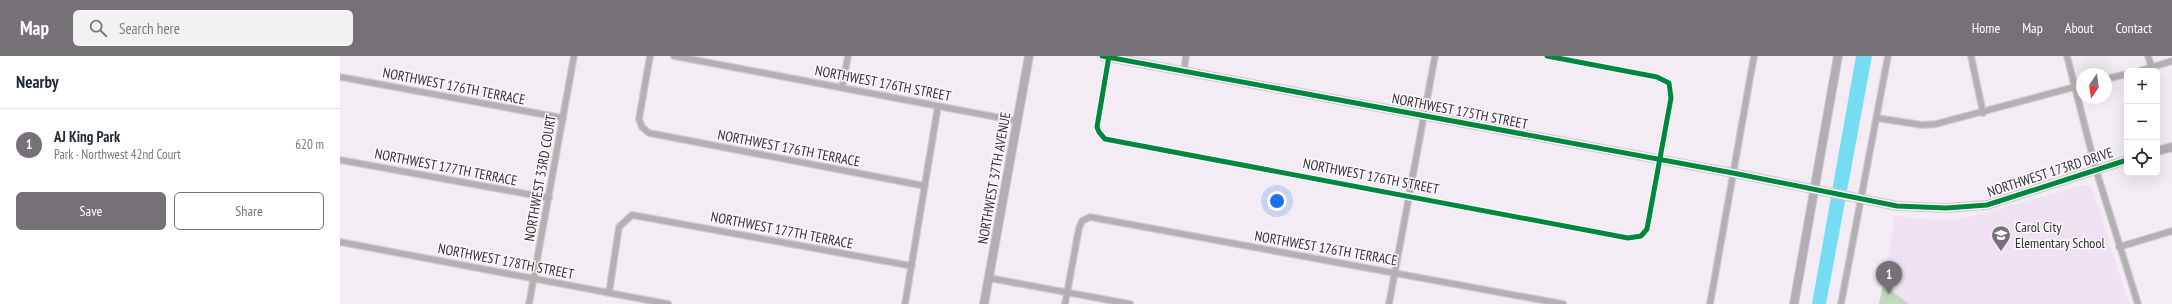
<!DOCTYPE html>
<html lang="en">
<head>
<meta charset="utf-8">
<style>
	:root { --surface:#fff; --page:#f2f2f3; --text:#1f2937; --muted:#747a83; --line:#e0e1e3; --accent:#767077 }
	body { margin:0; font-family:"PT Sans Narrow",sans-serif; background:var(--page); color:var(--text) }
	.controls { position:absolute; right:12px; top:12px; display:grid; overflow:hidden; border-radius:6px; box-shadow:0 4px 16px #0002 }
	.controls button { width:36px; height:36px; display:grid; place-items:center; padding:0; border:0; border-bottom:1px solid var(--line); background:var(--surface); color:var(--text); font:20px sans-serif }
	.compass { position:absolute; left:1736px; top:12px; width:36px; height:36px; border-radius:50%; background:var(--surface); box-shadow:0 4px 16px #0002; rotate:193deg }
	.you { position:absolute; left:937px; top:145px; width:14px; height:14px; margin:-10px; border:3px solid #fff; border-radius:50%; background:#1a73e8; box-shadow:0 0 0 6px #1a73e833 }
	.badge { display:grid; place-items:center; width:26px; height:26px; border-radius:50%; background:var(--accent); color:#fff; font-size:13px; font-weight:700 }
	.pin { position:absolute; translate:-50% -33px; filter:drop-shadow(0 1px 2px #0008) }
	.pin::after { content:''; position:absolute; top:21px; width:14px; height:12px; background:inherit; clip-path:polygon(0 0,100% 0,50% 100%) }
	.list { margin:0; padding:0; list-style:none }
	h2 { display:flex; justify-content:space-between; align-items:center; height:52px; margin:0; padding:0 16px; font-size:17px }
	h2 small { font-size:13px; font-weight:400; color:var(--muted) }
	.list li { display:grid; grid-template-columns:26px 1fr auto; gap:12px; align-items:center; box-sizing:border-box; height:72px; padding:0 16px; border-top:1px solid var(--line) }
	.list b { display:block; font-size:15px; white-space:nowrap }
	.list p { margin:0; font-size:13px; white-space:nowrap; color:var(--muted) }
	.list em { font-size:13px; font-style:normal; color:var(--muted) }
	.actions { display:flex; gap:8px; padding:12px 16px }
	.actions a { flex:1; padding:9px 0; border:1px solid var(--accent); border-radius:6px; text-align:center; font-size:14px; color:var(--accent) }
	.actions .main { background:var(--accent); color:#fff }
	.icon { flex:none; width:22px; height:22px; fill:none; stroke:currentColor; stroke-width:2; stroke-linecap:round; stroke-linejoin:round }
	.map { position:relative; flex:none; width:1832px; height:248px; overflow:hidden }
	header { display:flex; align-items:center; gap:24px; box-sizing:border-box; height:56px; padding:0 20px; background:var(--accent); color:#fff }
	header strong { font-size:19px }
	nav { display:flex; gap:22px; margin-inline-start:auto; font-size:14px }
	.search { width:280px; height:36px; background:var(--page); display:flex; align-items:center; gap:10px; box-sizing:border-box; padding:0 14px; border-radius:6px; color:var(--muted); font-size:15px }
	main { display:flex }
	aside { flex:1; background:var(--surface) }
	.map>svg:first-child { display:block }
</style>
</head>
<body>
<header>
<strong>Map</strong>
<div class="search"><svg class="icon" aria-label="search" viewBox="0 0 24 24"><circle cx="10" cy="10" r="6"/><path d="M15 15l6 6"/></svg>Search here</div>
<nav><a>Home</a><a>Map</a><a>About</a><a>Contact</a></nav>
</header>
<main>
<aside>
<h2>Nearby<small></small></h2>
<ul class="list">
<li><span class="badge">1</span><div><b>AJ King Park</b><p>Park · Northwest 42nd Court</p></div><em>620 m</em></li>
</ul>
<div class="actions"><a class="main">Save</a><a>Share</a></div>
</aside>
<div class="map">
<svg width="1832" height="248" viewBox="0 0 1832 248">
	<rect width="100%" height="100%" fill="#f3ecf4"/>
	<polygon fill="#eee1f1" points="1743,129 1748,129 1752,132 1789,248 1569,248 1543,228 1555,160 1580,163 1613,164 1638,159"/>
	<polygon fill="#c0dabb" points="1543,228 1569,248 1539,248"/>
	<polygon fill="#76dcf3" points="1516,0 1532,0 1486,248 1472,248"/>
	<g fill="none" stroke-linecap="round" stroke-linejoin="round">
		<g stroke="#cfcad0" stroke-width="8">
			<g id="street">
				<polyline points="310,0 299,63 302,71 309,77 585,130"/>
				<polyline points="334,0 677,65"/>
				<polyline points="769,0 757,71 759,76 765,83 1288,182 1301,180 1307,173 1331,42 1329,27 1317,21 1207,0"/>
				<polyline points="1631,0 1643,57"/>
				<polyline points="1727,0 1756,114 1798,248"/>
				<polyline points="1808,0 1812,12"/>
				<polyline points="844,15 846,0"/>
				<polyline points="1799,15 1832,5"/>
				<polyline points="0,21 223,62"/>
				<polyline points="1766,23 1787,18"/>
				<polyline points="502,32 508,0"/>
				<polyline points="1537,62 1582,69 1596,68 1742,29"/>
				<polyline points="0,104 209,142"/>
				<polyline points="0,186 328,248"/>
				<polyline points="1779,191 1832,175"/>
				<polyline points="649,222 790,248"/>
				<polyline points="269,237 279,171 292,159 572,210"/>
				<polyline points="189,248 234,0"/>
				<polyline points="565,248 598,50"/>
				<polyline points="725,248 739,172 742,165 750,161 1223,248"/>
				<polyline points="1049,248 1095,0"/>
				<polyline points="1370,248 1414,0"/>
				<polyline points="1501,248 1548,0"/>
			</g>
		</g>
		<g stroke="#cfcad0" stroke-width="10">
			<g id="secondary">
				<polyline points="762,0 1393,117 1557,150 1606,152 1647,149 1787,104"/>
				<polyline points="1817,95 1832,91"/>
				<polyline points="644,248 689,0"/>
				<polyline points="1454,248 1498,0"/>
			</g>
		</g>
		<use href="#street" stroke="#b3b0b1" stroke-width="5.5"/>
		<use href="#secondary" stroke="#b2aeb1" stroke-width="8"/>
		<g stroke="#fdfafd" stroke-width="8">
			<g id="cycleway">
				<polyline points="762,0 1393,117 1557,150 1606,152 1647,149 1787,104"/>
				<polyline points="769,0 757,71 759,76 765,83 1288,182 1301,180 1307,173 1331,42 1329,27 1317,21 1207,0"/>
			</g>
		</g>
		<use href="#cycleway" stroke="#00873e" stroke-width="5"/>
	</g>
	<defs>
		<g id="school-pin" transform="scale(1)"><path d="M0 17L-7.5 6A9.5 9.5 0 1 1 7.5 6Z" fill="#767077" stroke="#fdfafd"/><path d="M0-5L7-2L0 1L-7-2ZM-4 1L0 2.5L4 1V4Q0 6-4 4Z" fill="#fff"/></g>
	</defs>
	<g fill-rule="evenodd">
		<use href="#school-pin" x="1661" y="179"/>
	</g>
	<g text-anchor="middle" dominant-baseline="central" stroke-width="3" stroke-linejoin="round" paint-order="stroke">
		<g font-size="14" fill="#322d33" stroke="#fdfafd">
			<text transform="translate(543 27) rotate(11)">NORTHWEST 176TH STREET</text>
			<text transform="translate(114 30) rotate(11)">NORTHWEST 176TH TERRACE</text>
			<text transform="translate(1120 55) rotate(11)">NORTHWEST 175TH STREET</text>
			<text transform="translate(449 92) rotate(11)">NORTHWEST 176TH TERRACE</text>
			<text transform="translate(106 111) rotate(11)">NORTHWEST 177TH TERRACE</text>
			<text transform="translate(1710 116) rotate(-18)">NORTHWEST 173RD DRIVE</text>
			<text transform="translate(1031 120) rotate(11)">NORTHWEST 176TH STREET</text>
			<text transform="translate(200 122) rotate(-80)">NORTHWEST 33RD COURT</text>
			<text transform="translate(654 122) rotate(-80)">NORTHWEST 37TH AVENUE</text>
			<text transform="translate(442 174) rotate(11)">NORTHWEST 177TH TERRACE</text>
			<text transform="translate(986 192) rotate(10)">NORTHWEST 176TH TERRACE</text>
			<text transform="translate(166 205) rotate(11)">NORTHWEST 178TH STREET</text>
		</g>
		<g font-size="14" fill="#322d33" stroke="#fdfafd" text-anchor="start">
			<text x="1675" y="171">Carol City<tspan x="1675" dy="16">Elementary School</tspan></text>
		</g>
	</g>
</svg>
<div class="controls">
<button>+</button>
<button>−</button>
<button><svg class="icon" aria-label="locate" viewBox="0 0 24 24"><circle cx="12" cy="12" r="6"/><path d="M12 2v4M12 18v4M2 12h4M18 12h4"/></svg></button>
</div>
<svg class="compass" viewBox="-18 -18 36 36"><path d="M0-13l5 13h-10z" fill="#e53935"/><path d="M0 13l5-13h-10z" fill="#747a83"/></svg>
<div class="you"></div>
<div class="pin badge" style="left:1549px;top:238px">1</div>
</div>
</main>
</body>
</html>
